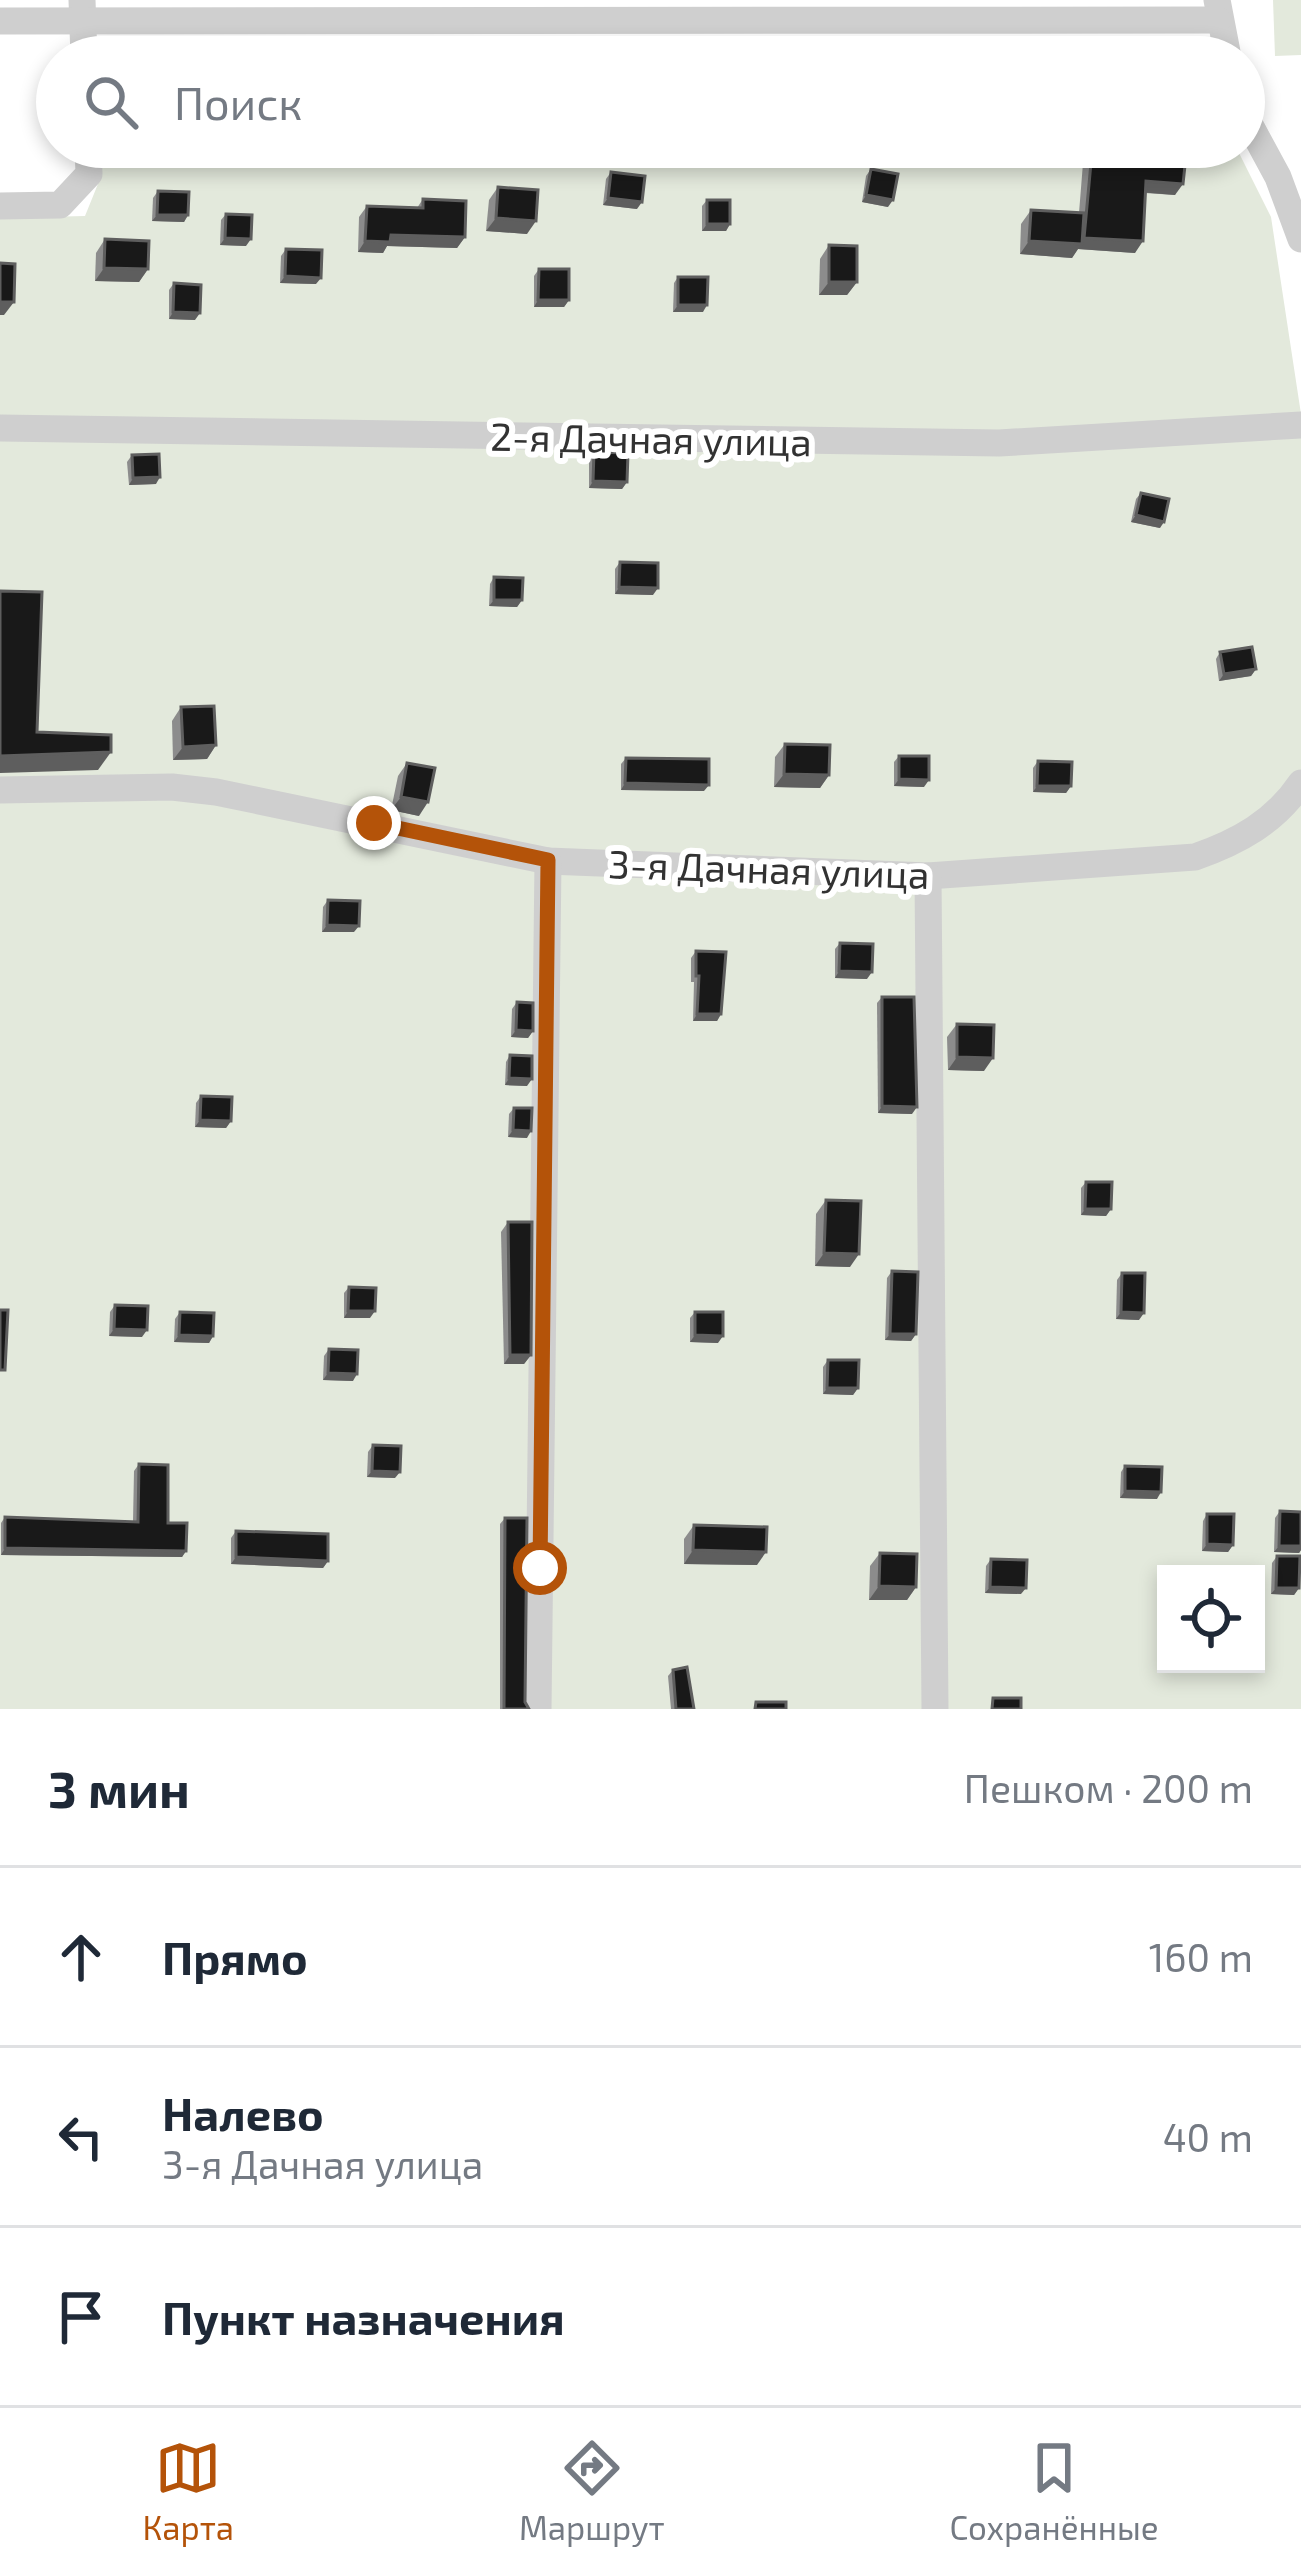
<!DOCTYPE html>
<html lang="ru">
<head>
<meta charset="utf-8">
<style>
	:root { --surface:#fff; --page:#f2f2f3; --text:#1f2937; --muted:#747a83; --line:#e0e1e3; --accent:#b45309 }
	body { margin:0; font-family:"Exo 2",sans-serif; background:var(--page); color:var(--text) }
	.controls { position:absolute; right:36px; bottom:36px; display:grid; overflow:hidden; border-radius:0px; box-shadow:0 6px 18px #0003 }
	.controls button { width:108px; height:108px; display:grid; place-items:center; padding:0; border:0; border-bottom:3px solid var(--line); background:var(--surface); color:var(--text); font:60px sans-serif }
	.stop { position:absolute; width:36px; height:36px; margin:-27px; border:9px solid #b45309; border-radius:50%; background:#fff }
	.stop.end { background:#b45309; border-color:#fff; box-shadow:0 3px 12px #0008 }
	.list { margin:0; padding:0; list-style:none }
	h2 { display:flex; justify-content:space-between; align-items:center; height:156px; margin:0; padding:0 48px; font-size:51px }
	h2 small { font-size:39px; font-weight:400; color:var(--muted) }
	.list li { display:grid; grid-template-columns:78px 1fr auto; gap:36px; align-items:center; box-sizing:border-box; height:180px; padding:0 48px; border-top:3px solid var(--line) }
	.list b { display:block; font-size:45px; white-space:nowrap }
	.list p { margin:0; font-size:39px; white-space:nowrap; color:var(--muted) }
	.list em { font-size:39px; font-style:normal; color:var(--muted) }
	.icon { flex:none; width:66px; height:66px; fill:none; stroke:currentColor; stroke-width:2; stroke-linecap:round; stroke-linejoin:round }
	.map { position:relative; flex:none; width:1301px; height:1709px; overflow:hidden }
	.search { position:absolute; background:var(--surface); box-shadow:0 6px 18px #0003; left:36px; right:36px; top:36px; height:132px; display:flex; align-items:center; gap:30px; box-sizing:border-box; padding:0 42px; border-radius:66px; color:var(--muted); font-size:45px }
	.sheet { height:696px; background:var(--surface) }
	nav { display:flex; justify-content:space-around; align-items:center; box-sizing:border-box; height:168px; border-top:3px solid var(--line); background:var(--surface); font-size:33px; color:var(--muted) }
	nav a { display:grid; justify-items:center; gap:6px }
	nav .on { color:var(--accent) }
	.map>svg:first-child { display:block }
</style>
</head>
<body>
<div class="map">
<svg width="1301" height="1709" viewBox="0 0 1301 1709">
	<rect width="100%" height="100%" fill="#fff"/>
	<g fill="#e3e9dc" fill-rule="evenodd">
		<polygon points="1273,0 1301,0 1301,55 1275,56"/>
		<polygon points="101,38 1185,42 1192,57 101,57"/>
		<path d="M102 147H1236L1271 217 1301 414V1709H0V218L85 216 102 174ZM1166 1574H1256V1664H1166Z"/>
	</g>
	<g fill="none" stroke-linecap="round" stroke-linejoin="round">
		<g stroke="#cfcfcf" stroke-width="27">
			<polyline points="82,0 84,57"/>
			<polyline points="1217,0 1228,57"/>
			<polyline points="0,21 1218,20"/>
			<polyline points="1244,114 1278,177 1301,239"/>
			<polyline points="0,206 60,205 89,174 88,147"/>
			<polyline points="0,428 999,443 1301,425"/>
			<path d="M0 790 172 787 216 792 548 861 928 876 1195 857C1238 842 1275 822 1301 783"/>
			<polyline points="928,876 935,1709"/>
			<polyline points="538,1709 548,861"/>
		</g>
	</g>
	<g fill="#8c8c8c">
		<polygon points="1149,147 1187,147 1175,195 1145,193 1135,253 1078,249 1072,258 1020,254 1021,224 1031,210 1079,213 1083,163 1092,152 1148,156"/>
		<polygon points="871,169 888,207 862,202 866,176"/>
		<polygon points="611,172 637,209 603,205 606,179"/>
		<polygon points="498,187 527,234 486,231 489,200"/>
		<polygon points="158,191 188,215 184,222 152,221 153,198"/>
		<polygon points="423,199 465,237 457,248 387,246 383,253 358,252 359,217 367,206 417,208"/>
		<polygon points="707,200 730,224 726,231 702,231 702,206"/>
		<polygon points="226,214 246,246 220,245 221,220"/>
		<polygon points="105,239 148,269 139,282 95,281 96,253"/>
		<polygon points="829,245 857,282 847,295 819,295 820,259"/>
		<polygon points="286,249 316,284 280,283 281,256"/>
		<polygon points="539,269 569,300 564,307 534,307 534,276"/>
		<polygon points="678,277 703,312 673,312 674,283"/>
		<polygon points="174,283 195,320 169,319 169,290"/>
		<polygon points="594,452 627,482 622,489 589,488 589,459"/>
		<polygon points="132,455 156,484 129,485 127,462"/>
		<polygon points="1141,493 1160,528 1131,522 1136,499"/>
		<polygon points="620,562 653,595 615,594 615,569"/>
		<polygon points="494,577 522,600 517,607 489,606 490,584"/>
		<polygon points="1220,652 1256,669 1251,676 1219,681 1216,659"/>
		<polygon points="181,707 216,745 207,759 173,760 172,721"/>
		<polygon points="785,744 829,775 820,788 774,787 775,757"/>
		<polygon points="899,756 924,787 894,786 894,762"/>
		<polygon points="626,758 704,791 621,790 621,764"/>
		<polygon points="1038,761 1071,786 1066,793 1033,792 1033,768"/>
		<polygon points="407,763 419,816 391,810 398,776"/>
		<polygon points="328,900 354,932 322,932 323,907"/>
		<polygon points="840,943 867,979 835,978 835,949"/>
		<polygon points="696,951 721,1014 717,1021 693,1021 694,982 691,982 691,958"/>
		<polygon points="882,997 912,1114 878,1113 877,1003"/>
		<polygon points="517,1002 533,1031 528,1038 511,1037 512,1009"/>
		<polygon points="957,1024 984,1071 948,1070 947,1037"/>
		<polygon points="510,1055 527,1086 505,1085 506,1062"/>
		<polygon points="201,1096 231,1121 226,1128 195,1127 196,1103"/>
		<polygon points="514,1108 527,1138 508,1137 509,1114"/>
		<polygon points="1086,1182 1111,1209 1106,1216 1081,1215 1081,1188"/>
		<polygon points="826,1200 850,1267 815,1266 816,1214"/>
		<polygon points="508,1222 531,1355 524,1364 504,1364 501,1232"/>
		<polygon points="892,1271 916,1334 911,1341 885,1340 887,1278"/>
		<polygon points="1122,1273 1139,1320 1116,1319 1117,1280"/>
		<polygon points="349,1287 370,1318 344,1318 344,1293"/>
		<polygon points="115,1305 142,1337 109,1336 110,1312"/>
		<polygon points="180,1312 213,1336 209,1343 174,1342 175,1319"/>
		<polygon points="695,1312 718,1343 690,1342 690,1318"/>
		<polygon points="329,1349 353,1381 323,1380 324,1356"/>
		<polygon points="828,1360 858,1388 853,1395 823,1394 823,1367"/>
		<polygon points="373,1445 395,1478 367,1477 368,1452"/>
		<polygon points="139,1464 168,1523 186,1551 182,1557 1,1555 1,1523 5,1517 133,1522 134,1471"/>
		<polygon points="1125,1466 1157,1499 1120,1498 1121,1472"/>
		<polygon points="1280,1511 1301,1512 1301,1550 1299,1553 1274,1552 1275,1518"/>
		<polygon points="1207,1514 1233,1545 1228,1552 1202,1551 1203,1521"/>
		<polygon points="505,1518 525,1702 529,1709 500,1709 500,1524"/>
		<polygon points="694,1525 757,1565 684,1564 684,1539"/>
		<polygon points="236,1531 328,1561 323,1568 231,1564 231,1538"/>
		<polygon points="880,1553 916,1587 907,1600 869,1600 870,1566"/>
		<polygon points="1277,1556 1299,1588 1294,1595 1271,1594 1272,1563"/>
		<polygon points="991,1559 1021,1594 985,1593 986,1566"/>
		<polygon points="673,1670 694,1709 671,1709 668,1676"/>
	</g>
	<g fill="#5e5e5e">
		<polygon points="665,147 692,147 689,152 662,151"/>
		<polygon points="455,155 482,158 477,165 450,162"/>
		<polygon points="1146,181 1183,184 1175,195 1138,192"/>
		<polygon points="866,195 893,200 888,207 862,202"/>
		<polygon points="608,198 642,202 637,209 603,205"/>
		<polygon points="157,215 188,215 184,222 152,221"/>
		<polygon points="496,218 536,221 527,234 486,231"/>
		<polygon points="707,224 730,224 726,231 702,231"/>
		<polygon points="391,235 465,237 457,248 387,246 383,253 358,252 365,241"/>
		<polygon points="225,238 251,239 246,246 220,245"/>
		<polygon points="1084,238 1143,241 1135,253 1078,249 1072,258 1020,254 1029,241 1079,244"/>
		<polygon points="104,268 148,269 139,282 95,281"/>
		<polygon points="285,276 321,278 316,284 280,283"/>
		<polygon points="829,282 857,282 847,295 819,295"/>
		<polygon points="538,300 569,300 564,307 534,307"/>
		<polygon points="0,302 14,302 4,315 0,315"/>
		<polygon points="678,305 707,305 703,312 673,312"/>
		<polygon points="173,312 200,313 195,320 169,319"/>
		<polygon points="160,477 156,484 129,485 133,478"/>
		<polygon points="593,481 627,482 622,489 589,488"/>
		<polygon points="1136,515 1164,522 1160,528 1131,522"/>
		<polygon points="619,587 658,588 653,595 615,594"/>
		<polygon points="494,600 522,600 517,607 489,606"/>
		<polygon points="1256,669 1251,676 1219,681 1224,674"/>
		<polygon points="216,745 207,759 173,760 183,747"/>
		<polygon points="111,752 98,770 0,773 0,756"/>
		<polygon points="784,774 829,775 820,788 774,787"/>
		<polygon points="899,779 929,780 924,787 894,786"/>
		<polygon points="625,783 709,785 704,791 621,790"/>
		<polygon points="1037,786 1071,786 1066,793 1033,792"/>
		<polygon points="401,797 428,802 419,816 391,810"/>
		<polygon points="327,925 359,926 354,932 322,932"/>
		<polygon points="839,971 872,972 867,979 835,978"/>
		<polygon points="697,1014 721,1014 717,1021 693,1021"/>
		<polygon points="516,1030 533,1031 528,1038 511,1037"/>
		<polygon points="957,1057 993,1058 984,1071 948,1070"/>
		<polygon points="509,1078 532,1079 527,1086 505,1085"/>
		<polygon points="882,1106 917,1107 912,1114 878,1113"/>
		<polygon points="200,1120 231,1121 226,1128 195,1127"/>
		<polygon points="513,1130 531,1131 527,1138 508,1137"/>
		<polygon points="1085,1209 1111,1209 1106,1216 1081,1215"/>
		<polygon points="824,1253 859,1254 850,1267 815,1266"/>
		<polygon points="348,1311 375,1311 370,1318 344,1318"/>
		<polygon points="1121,1312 1144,1313 1139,1320 1116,1319"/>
		<polygon points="114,1329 147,1330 142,1337 109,1336"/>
		<polygon points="890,1334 916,1334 911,1341 885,1340"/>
		<polygon points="179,1335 213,1336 209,1343 174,1342"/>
		<polygon points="695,1335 723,1336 718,1343 690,1342"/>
		<polygon points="510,1355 531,1355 524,1364 504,1364"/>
		<polygon points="328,1373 357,1374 353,1381 323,1380"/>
		<polygon points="827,1388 858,1388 853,1395 823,1394"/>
		<polygon points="372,1471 400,1472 395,1478 367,1477"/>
		<polygon points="1125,1491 1161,1492 1157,1499 1120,1498"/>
		<polygon points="1207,1544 1233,1545 1228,1552 1202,1551"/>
		<polygon points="1279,1546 1301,1546 1301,1550 1299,1553 1274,1552"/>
		<polygon points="5,1548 186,1551 182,1557 1,1555"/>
		<polygon points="693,1550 766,1552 757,1565 684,1564"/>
		<polygon points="236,1557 328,1561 323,1568 231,1564"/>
		<polygon points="879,1586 916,1587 907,1600 869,1600"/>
		<polygon points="990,1587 1026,1588 1021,1594 985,1593"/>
		<polygon points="1276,1588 1299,1588 1294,1595 1271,1594"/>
	</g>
	<g fill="#191919" stroke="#5e5e5e" stroke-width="3">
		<polygon points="139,44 201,51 201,46 291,44 291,57 137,57"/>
		<polygon points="456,147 483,147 482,158 455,155"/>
		<polygon points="1156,147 1187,147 1183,184 1146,181 1143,241 1084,238 1092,152 1155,157"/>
		<polygon points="871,169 898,174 893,200 866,195"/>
		<polygon points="611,172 645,176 642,202 608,198"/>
		<polygon points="498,187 538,190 536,221 496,218"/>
		<polygon points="158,191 189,192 188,215 157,215"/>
		<polygon points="423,199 466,201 465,237 391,235 390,242 365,241 367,206 423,208"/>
		<rect x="707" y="200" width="23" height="24"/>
		<polygon points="1031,210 1084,213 1082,244 1029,241"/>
		<polygon points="226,214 252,215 251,239 225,238"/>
		<polygon points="105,239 149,241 148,269 104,268"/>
		<polygon points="829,245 857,246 857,282 829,282"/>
		<polygon points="286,249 322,250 321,278 285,276"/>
		<polygon points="0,263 15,264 14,302 0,302"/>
		<polygon points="539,269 569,269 569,300 538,300"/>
		<polygon points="678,277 708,277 707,305 678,305"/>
		<polygon points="174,283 201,285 200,313 173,312"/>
		<polygon points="594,452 628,453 627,482 593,481"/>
		<polygon points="159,454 160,477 133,478 132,455"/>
		<polygon points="1141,493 1169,499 1164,522 1136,515"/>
		<polygon points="620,562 658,563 658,588 619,587"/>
		<polygon points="494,577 523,578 522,600 494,600"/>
		<polygon points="0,591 42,592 37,732 111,735 111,752 0,756"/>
		<polygon points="1252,647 1256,669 1224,674 1220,652"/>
		<polygon points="214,706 216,745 183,747 181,707"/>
		<polygon points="785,744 830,745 829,775 784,774"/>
		<polygon points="899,756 929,756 929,780 899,779"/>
		<polygon points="626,758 709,759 709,785 625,783"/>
		<polygon points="1038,761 1072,762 1071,786 1037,786"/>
		<polygon points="407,763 435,768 428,802 401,797"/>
		<polygon points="328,900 360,901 359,926 327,925"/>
		<polygon points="840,943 873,944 872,972 839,971"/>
		<polygon points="696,951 726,952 721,1014 697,1014 699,976 696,976"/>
		<polygon points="882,997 914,997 917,1107 882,1106"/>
		<polygon points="517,1002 533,1003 533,1031 516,1030"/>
		<polygon points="957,1024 994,1025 993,1058 957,1057"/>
		<polygon points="510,1055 532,1056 532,1079 509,1078"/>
		<polygon points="201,1096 232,1097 231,1121 200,1120"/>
		<polygon points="514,1108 532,1108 531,1131 513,1130"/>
		<polygon points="1086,1182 1112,1182 1111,1209 1085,1209"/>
		<polygon points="826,1200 861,1201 859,1254 824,1253"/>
		<polygon points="508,1222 532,1222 531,1355 510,1355"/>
		<polygon points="892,1271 918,1272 916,1334 890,1334"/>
		<polygon points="1122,1273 1145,1273 1144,1313 1121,1312"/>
		<polygon points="349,1287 376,1288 375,1311 348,1311"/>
		<polygon points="115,1305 148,1306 147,1330 114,1329"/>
		<polygon points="0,1310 8,1310 5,1370 0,1370"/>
		<polygon points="180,1312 214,1313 213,1336 179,1335"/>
		<polygon points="695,1312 723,1312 723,1336 695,1335"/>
		<polygon points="329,1349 358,1350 357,1374 328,1373"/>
		<polygon points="828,1360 859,1360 858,1388 827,1388"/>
		<polygon points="373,1445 401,1446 400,1472 372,1471"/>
		<polygon points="139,1464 168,1465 168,1523 187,1523 186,1551 5,1548 5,1517 138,1522"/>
		<polygon points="1125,1466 1162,1467 1161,1492 1125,1491"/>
		<polygon points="1280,1511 1301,1512 1301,1546 1279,1546"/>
		<polygon points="1207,1514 1234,1514 1233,1545 1207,1544"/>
		<polygon points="505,1518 527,1518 525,1702 529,1709 504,1709"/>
		<polygon points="694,1525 767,1527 766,1552 693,1550"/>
		<polygon points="236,1531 328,1534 328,1561 236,1557"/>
		<polygon points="880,1553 917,1554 916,1587 879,1586"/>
		<polygon points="1277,1556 1300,1556 1299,1588 1276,1588"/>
		<polygon points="991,1559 1027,1560 1026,1588 990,1587"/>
		<polygon points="687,1667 694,1709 676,1709 673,1670"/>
		<polygon points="993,1698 1021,1698 1021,1709 992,1709"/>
		<polygon points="756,1702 786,1702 786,1709 755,1709"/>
	</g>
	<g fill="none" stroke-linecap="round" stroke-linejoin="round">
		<polyline stroke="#b45309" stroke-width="15" points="374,823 548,860 540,1568"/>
	</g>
	<g text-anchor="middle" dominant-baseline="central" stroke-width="12" stroke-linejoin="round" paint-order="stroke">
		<g font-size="39" fill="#323232" stroke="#fff">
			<text transform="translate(651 438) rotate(1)">2-я Дачная улица</text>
			<text transform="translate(769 868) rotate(2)">3-я Дачная улица</text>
		</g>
	</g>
</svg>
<div class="controls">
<button><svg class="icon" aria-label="locate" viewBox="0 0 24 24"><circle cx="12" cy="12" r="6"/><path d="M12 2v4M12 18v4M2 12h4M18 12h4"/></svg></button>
</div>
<div class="stop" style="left:540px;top:1568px"></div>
<div class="stop end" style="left:374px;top:823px"></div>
<div class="search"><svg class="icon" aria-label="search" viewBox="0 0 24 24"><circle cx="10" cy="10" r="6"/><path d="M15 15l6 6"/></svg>Поиск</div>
</div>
<section class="sheet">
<h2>3 мин<small>Пешком · 200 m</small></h2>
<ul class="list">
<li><svg class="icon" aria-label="ahead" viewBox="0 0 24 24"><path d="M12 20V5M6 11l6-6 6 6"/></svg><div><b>Прямо</b></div><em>160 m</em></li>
<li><svg class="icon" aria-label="left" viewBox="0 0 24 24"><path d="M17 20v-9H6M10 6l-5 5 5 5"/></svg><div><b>Налево</b><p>3-я Дачная улица</p></div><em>40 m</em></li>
<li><svg class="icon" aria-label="arrive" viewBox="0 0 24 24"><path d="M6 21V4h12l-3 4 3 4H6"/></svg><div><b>Пункт назначения</b></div></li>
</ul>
</section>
<nav>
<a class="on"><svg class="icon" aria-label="map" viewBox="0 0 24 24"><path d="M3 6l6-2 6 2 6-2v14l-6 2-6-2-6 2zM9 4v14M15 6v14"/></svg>Карта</a>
<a><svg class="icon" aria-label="directions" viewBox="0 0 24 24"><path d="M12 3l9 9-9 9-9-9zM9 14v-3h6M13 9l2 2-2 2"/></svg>Маршрут</a>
<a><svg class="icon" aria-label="saved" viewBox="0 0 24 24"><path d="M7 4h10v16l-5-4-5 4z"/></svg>Сохранённые</a>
</nav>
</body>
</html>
